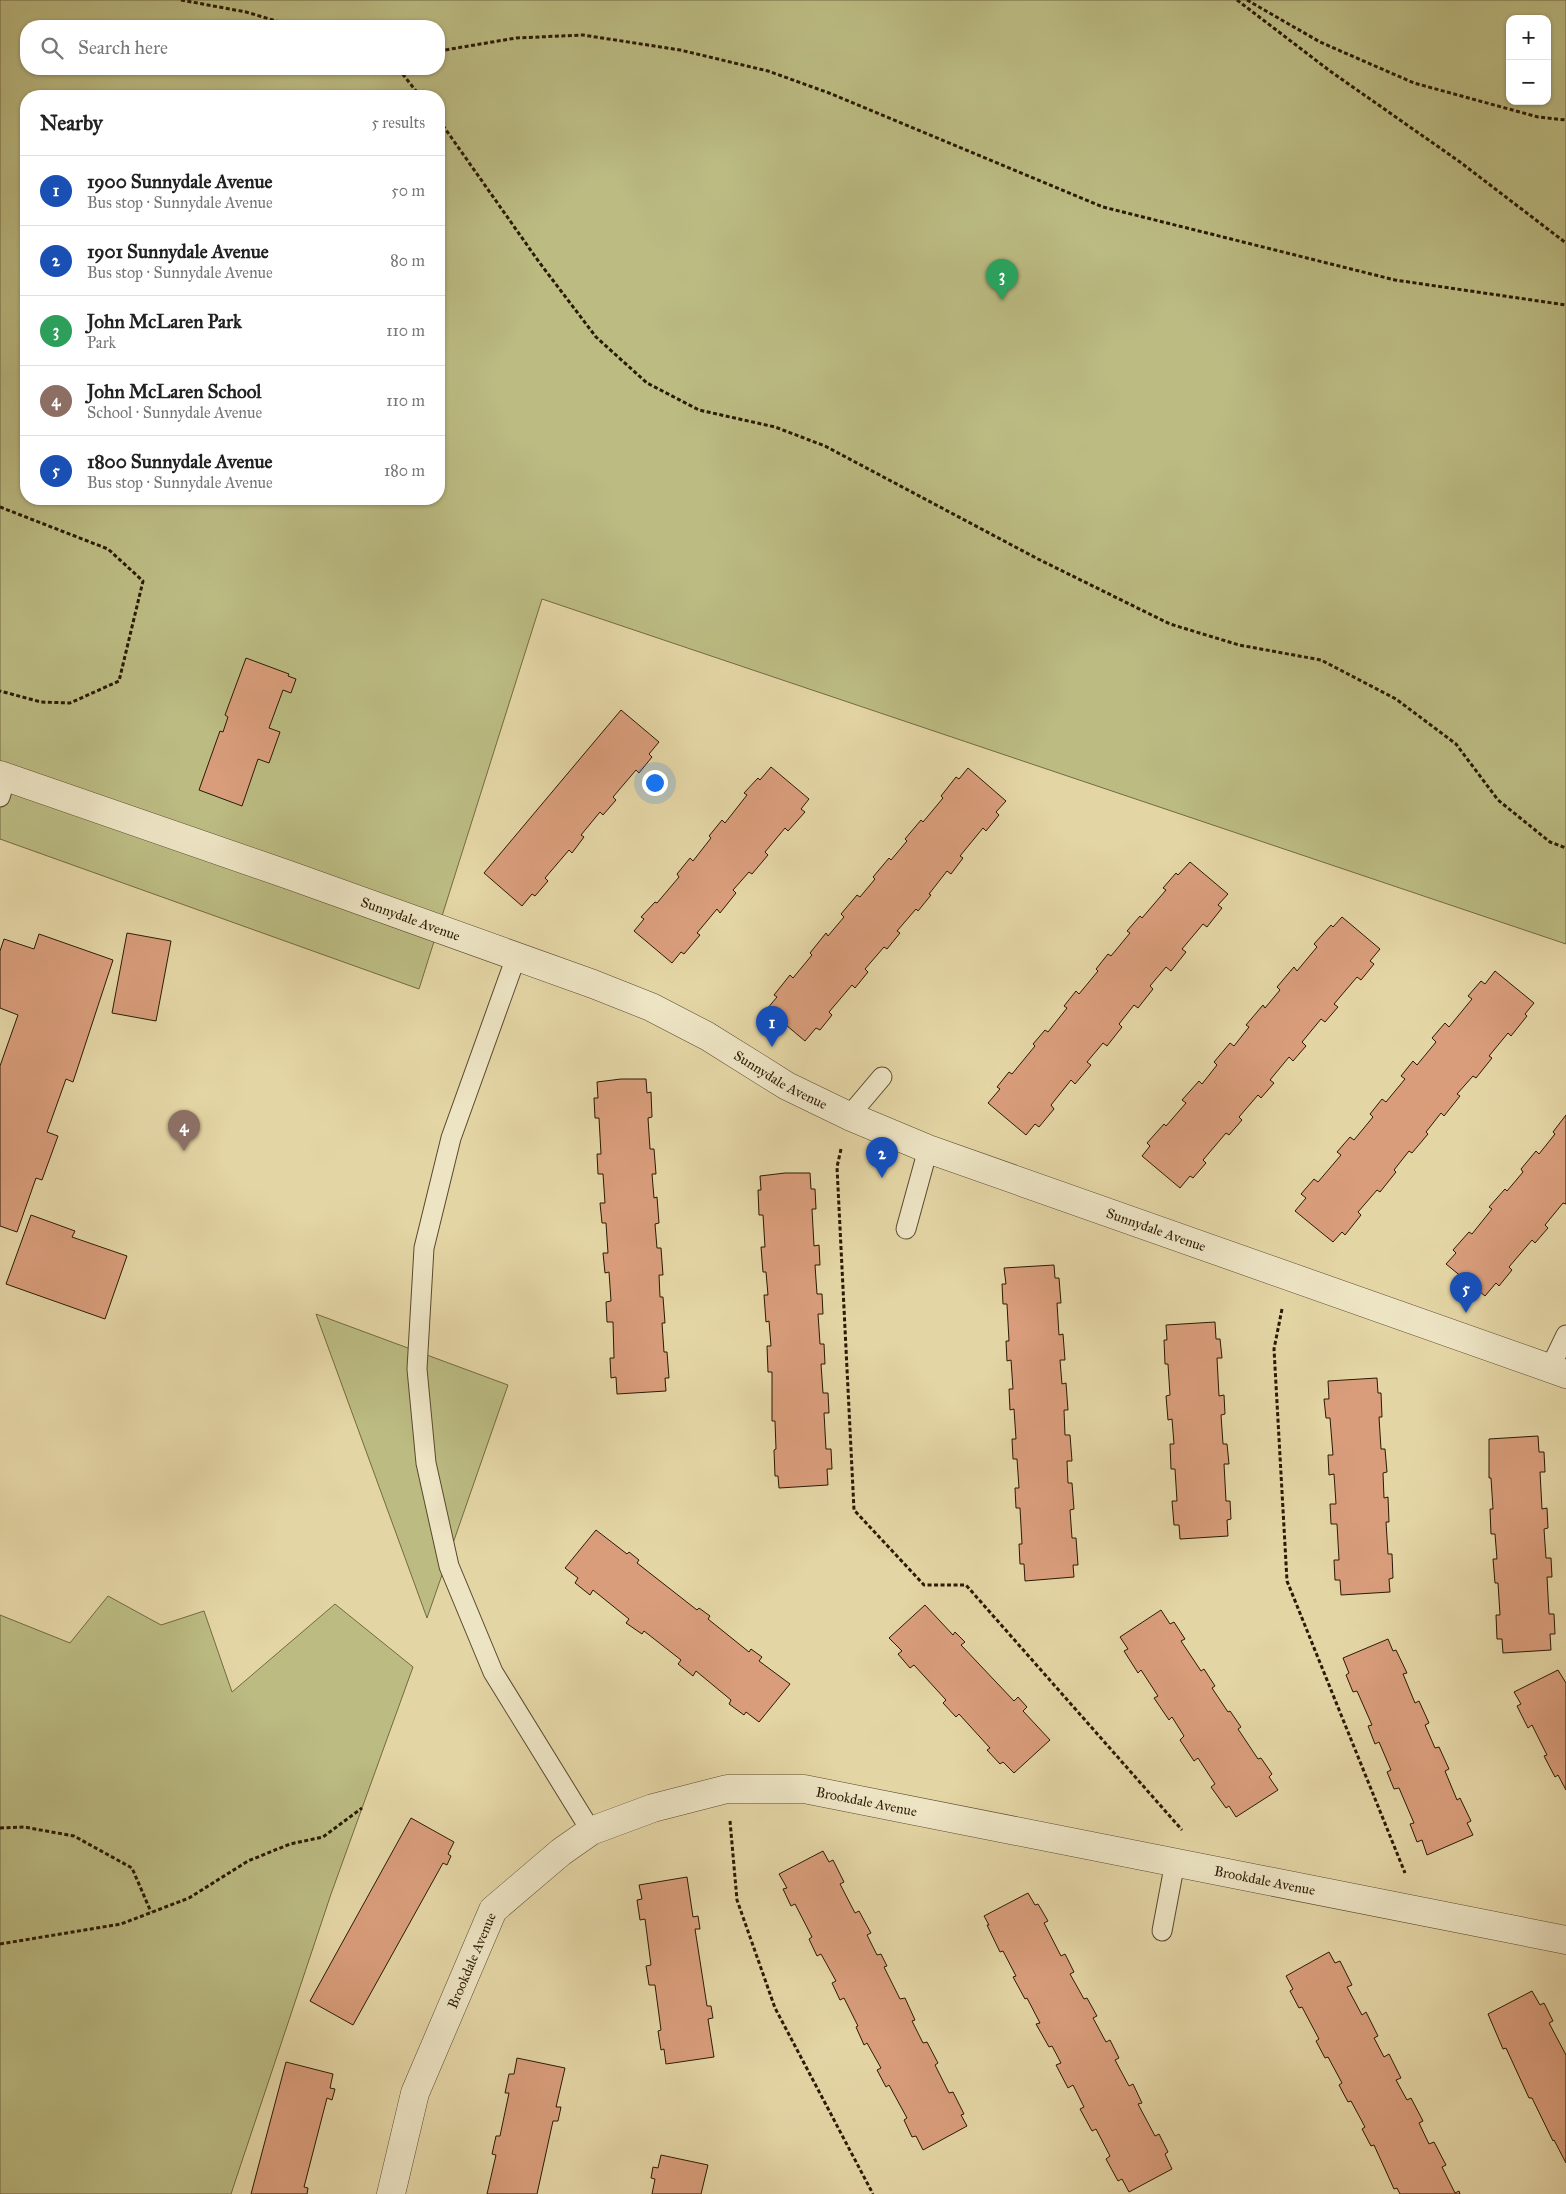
<!DOCTYPE html>
<html lang="en">
<head>
<meta charset="utf-8">
<style>
	:root { --surface:#fff; --page:#f6f6f6; --text:#222; --muted:#767676; --line:#e0e0e0; --accent:#8f2418 }
	body { margin:0; font-family:"IM FELL Great Primer",serif; background:var(--page); color:var(--text) }
	.controls { position:absolute; right:15px; top:15px; display:grid; overflow:hidden; border-radius:10px; box-shadow:0 1px 4px #0004 }
	.controls button { width:45px; height:45px; display:grid; place-items:center; padding:0; border:0; border-bottom:1px solid var(--line); background:var(--surface); color:var(--text); font:25px sans-serif }
	.you { position:absolute; left:654px; top:782px; width:18px; height:18px; margin:-12px; border:4px solid #fff; border-radius:50%; background:#1a73e8; box-shadow:0 0 0 8px #1a73e833 }
	.badge { display:grid; place-items:center; width:32px; height:32px; border-radius:50%; background:var(--accent); color:#fff; font-size:16px; font-weight:700 }
	.pin { position:absolute; translate:-50% -41px; filter:drop-shadow(0 1px 2px #0008) }
	.pin::after { content:''; position:absolute; top:26px; width:18px; height:15px; background:inherit; clip-path:polygon(0 0,100% 0,50% 100%) }
	.list { margin:0; padding:0; list-style:none }
	h2 { display:flex; justify-content:space-between; align-items:center; height:65px; margin:0; padding:0 20px; font-size:21px }
	h2 small { font-size:16px; font-weight:400; color:var(--muted) }
	.list li { display:grid; grid-template-columns:32px 1fr auto; gap:15px; align-items:center; box-sizing:border-box; height:70px; padding:0 20px; border-top:1px solid var(--line) }
	.list b { display:block; font-size:19px; white-space:nowrap }
	.list p { margin:0; font-size:16px; white-space:nowrap; color:var(--muted) }
	.list em { font-size:16px; font-style:normal; color:var(--muted) }
	.icon { flex:none; width:28px; height:28px; fill:none; stroke:currentColor; stroke-width:2; stroke-linecap:round; stroke-linejoin:round }
	.map { position:relative; flex:none; width:1566px; height:2194px; overflow:hidden }
	.search { position:absolute; background:var(--surface); box-shadow:0 1px 4px #0004; left:20px; top:20px; width:425px; height:55px; display:flex; align-items:center; gap:12px; box-sizing:border-box; padding:0 18px; border-radius:20px; color:var(--muted); font-size:19px }
	.panel { position:absolute; background:var(--surface); box-shadow:0 1px 4px #0004; left:20px; top:90px; width:425px; height:415px; border-radius:20px }
	.map>svg:first-child { display:block }
</style>
</head>
<body>
<div class="map">
<svg width="1566" height="2194" viewBox="0 0 1566 2194">
	<rect width="100%" height="100%" fill="#e4d5a5"/>
	<filter id="stains"><feTurbulence type="fractalNoise" baseFrequency=".004" numOctaves="4"/><feColorMatrix values="0 0 0 0 .2 0 0 0 0 .09 0 0 0 0 .02 0 0 0 .5 -.17"/></filter>
	<radialGradient id="worn" r=".72"><stop offset=".6" stop-color="#630" stop-opacity="0"/><stop offset="1" stop-color="#630" stop-opacity=".3"/></radialGradient>
	<g fill="#bbbb82" stroke="#736a42" fill-rule="evenodd">
		<path d="M0 0H1566V944L542 599 419 989 0 839ZM1510 19H1547V101H1510ZM26 26H439V69H26ZM26 96H439V499H26Z"/>
		<polygon points="316,1314 508,1385 427,1618"/>
		<polygon points="108,1596 161,1625 204,1611 232,1692 335,1604 413,1667 331,1894 231,2194 0,2194 0,1615 70,1643"/>
	</g>
	<g fill="#d99d7b" stroke="#2b1a03">
		<polygon points="246,658 289,674 288,676 296,679 291,693 283,690 269,728 280,732 269,763 258,759 242,806 199,790 220,731 223,732 228,717 225,715"/>
		<polygon points="621,710 659,742 649,754 652,757 639,773 636,770 613,797 616,800 603,815 600,812 581,835 584,837 572,853 569,850 545,878 548,881 535,896 532,894 522,906 484,873"/>
		<polygon points="771,767 809,799 801,809 805,812 788,831 785,828 765,852 768,855 752,874 749,872 733,890 736,893 720,913 717,909 697,933 700,935 684,954 681,952 672,963 634,931 644,919 641,917 655,902 657,903 679,877 677,874 690,858 693,861 711,838 709,836 722,820 725,823 747,795 744,793 758,778 760,780"/>
		<polygon points="968,768 1006,801 996,812 999,815 986,831 983,828 960,856 963,858 951,874 947,871 929,894 931,895 918,911 916,909 897,931 900,933 887,949 884,947 865,969 868,972 855,988 852,985 829,1012 832,1015 820,1030 816,1028 805,1041 767,1009 777,997 774,995 790,975 793,978 812,955 810,953 826,933 828,936 844,917 841,914 857,895 860,897 875,879 873,877 889,858 891,860 907,841 905,839 921,820 923,822 943,798 941,796 956,777 959,779"/>
		<polygon points="1190,862 1228,894 1218,905 1222,908 1207,927 1203,924 1182,949 1186,952 1171,971 1166,967 1150,986 1153,989 1138,1008 1134,1005 1119,1024 1122,1027 1107,1046 1103,1043 1087,1062 1091,1065 1075,1084 1071,1080 1051,1105 1054,1109 1039,1127 1035,1124 1026,1135 988,1103 1000,1089 997,1087 1009,1072 1012,1074 1035,1046 1033,1044 1045,1030 1048,1032 1067,1008 1064,1006 1076,991 1079,994 1098,971 1096,969 1108,954 1111,956 1130,933 1127,931 1140,916 1142,918 1166,890 1163,888 1176,873 1178,875"/>
		<polygon points="1342,917 1380,949 1370,961 1374,964 1361,980 1357,977 1334,1004 1338,1007 1325,1022 1321,1019 1302,1042 1306,1046 1293,1061 1289,1057 1270,1080 1274,1083 1261,1098 1258,1095 1239,1117 1242,1120 1229,1135 1226,1133 1203,1160 1206,1163 1193,1178 1190,1176 1180,1188 1142,1156 1150,1146 1147,1143 1164,1124 1166,1126 1186,1103 1182,1100 1199,1081 1202,1084 1217,1065 1214,1062 1230,1043 1234,1046 1249,1027 1246,1025 1263,1005 1265,1008 1280,990 1277,987 1294,967 1297,971 1317,947 1314,944 1331,925 1333,927"/>
		<polygon points="127,933 171,941 156,1021 112,1013"/>
		<polygon points="39,934 113,960 73,1082 66,1079 47,1132 58,1136 42,1180 36,1178 17,1232 0,1226 0,1066 18,1015 0,1008 0,951 4,939 34,949"/>
		<polygon points="1495,971 1534,1003 1525,1014 1527,1016 1511,1036 1508,1033 1489,1056 1492,1058 1476,1078 1473,1076 1457,1094 1460,1096 1444,1116 1441,1113 1426,1132 1428,1134 1412,1153 1409,1151 1394,1170 1396,1172 1380,1192 1377,1190 1358,1212 1361,1215 1345,1235 1342,1232 1333,1242 1295,1211 1306,1198 1301,1194 1314,1179 1318,1182 1341,1155 1337,1152 1350,1137 1354,1140 1373,1117 1370,1114 1382,1099 1386,1102 1405,1079 1401,1076 1413,1061 1417,1065 1436,1042 1432,1038 1445,1023 1449,1027 1472,999 1468,996 1481,981 1485,984"/>
		<polygon points="621,1079 646,1079 647,1093 651,1092 652,1117 648,1118 650,1149 654,1149 656,1174 652,1174 654,1198 657,1197 659,1223 655,1224 657,1248 661,1248 663,1275 659,1275 660,1297 663,1297 665,1323 662,1323 664,1352 667,1352 669,1378 665,1378 666,1391 617,1394 616,1377 611,1378 610,1358 614,1358 613,1322 607,1322 606,1302 611,1301 609,1272 605,1273 603,1253 608,1253 606,1223 602,1223 600,1203 605,1203 603,1174 598,1174 597,1154 601,1154 599,1118 595,1118 594,1098 598,1098 597,1082"/>
		<polygon points="1566,1115 1566,1204 1563,1203 1545,1225 1548,1228 1535,1243 1532,1240 1509,1267 1512,1270 1499,1286 1496,1283 1485,1296 1446,1264 1456,1253 1453,1250 1469,1232 1472,1234 1492,1209 1489,1207 1505,1189 1507,1191 1523,1172 1521,1169 1536,1151 1539,1154 1555,1134 1553,1132"/>
		<polygon points="785,1173 810,1173 811,1189 815,1189 816,1209 812,1209 814,1246 819,1245 820,1265 815,1265 817,1294 822,1294 823,1314 818,1314 820,1344 824,1344 825,1364 821,1364 823,1393 828,1393 829,1413 824,1413 826,1449 831,1449 832,1469 827,1469 828,1485 779,1488 778,1476 775,1476 774,1450 776,1449 775,1421 772,1421 772,1372 768,1372 767,1346 771,1346 769,1321 766,1322 764,1295 768,1295 766,1272 763,1272 761,1247 765,1247 763,1215 759,1215 758,1190 761,1190 760,1176"/>
		<polygon points="31,1215 75,1231 72,1237 127,1256 105,1319 6,1284"/>
		<polygon points="1054,1265 1055,1278 1059,1278 1061,1303 1057,1303 1059,1335 1063,1334 1065,1360 1060,1360 1062,1384 1066,1383 1068,1410 1064,1410 1065,1435 1070,1435 1072,1461 1067,1461 1068,1483 1072,1483 1074,1509 1070,1510 1072,1538 1076,1538 1078,1565 1073,1565 1074,1577 1025,1581 1024,1564 1020,1564 1019,1544 1022,1544 1020,1508 1016,1508 1015,1488 1019,1488 1017,1459 1013,1459 1012,1439 1016,1439 1014,1409 1010,1410 1009,1389 1013,1389 1011,1360 1007,1361 1006,1341 1009,1341 1007,1304 1003,1304 1002,1284 1006,1284 1004,1268"/>
		<polygon points="1215,1322 1216,1339 1220,1339 1222,1358 1217,1358 1219,1396 1224,1395 1225,1414 1221,1415 1223,1444 1227,1444 1229,1464 1224,1464 1226,1501 1230,1501 1231,1519 1227,1520 1228,1536 1180,1539 1179,1525 1174,1525 1172,1501 1177,1501 1175,1469 1171,1469 1170,1444 1174,1444 1172,1419 1168,1420 1166,1396 1170,1395 1168,1364 1165,1364 1164,1340 1167,1340 1166,1325"/>
		<polygon points="1377,1378 1378,1393 1381,1393 1382,1417 1379,1417 1381,1449 1385,1449 1387,1472 1383,1473 1384,1498 1388,1497 1389,1522 1386,1522 1388,1554 1392,1554 1393,1578 1389,1579 1390,1592 1341,1595 1340,1580 1335,1580 1334,1560 1339,1560 1337,1524 1331,1524 1330,1504 1336,1504 1334,1474 1329,1475 1328,1455 1333,1455 1330,1418 1326,1418 1324,1399 1329,1399 1328,1381"/>
		<polygon points="1538,1436 1539,1452 1544,1452 1545,1472 1540,1472 1542,1509 1547,1508 1548,1528 1544,1529 1546,1558 1551,1558 1552,1577 1547,1577 1549,1614 1554,1614 1555,1634 1550,1634 1551,1650 1503,1653 1502,1639 1497,1639 1496,1615 1500,1615 1498,1583 1495,1583 1493,1559 1497,1559 1495,1534 1491,1534 1490,1509 1493,1509 1491,1478 1489,1478 1489,1439"/>
		<polygon points="596,1530 627,1554 629,1552 639,1560 637,1563 697,1610 699,1608 710,1616 708,1619 749,1652 751,1649 762,1657 759,1661 790,1684 759,1722 746,1712 744,1715 729,1704 731,1700 696,1671 693,1676 678,1664 681,1660 644,1631 642,1634 626,1623 629,1619 593,1590 590,1595 575,1583 578,1578 565,1568"/>
		<polygon points="925,1605 953,1635 955,1632 965,1642 961,1645 1014,1701 1018,1697 1027,1707 1023,1711 1050,1740 1014,1773 1003,1762 1000,1764 987,1750 990,1748 959,1714 956,1717 943,1703 946,1700 914,1665 910,1668 898,1654 902,1651 889,1638"/>
		<polygon points="1161,1610 1170,1624 1174,1622 1185,1639 1181,1641 1201,1671 1204,1669 1215,1686 1212,1688 1228,1712 1230,1711 1241,1727 1238,1729 1258,1759 1261,1758 1272,1774 1269,1777 1278,1790 1236,1817 1229,1806 1226,1808 1211,1787 1215,1784 1198,1758 1194,1761 1180,1740 1184,1736 1172,1717 1169,1720 1154,1698 1158,1696 1141,1670 1138,1673 1124,1651 1128,1649 1120,1637"/>
		<polygon points="1388,1639 1393,1651 1396,1650 1407,1673 1403,1674 1415,1703 1419,1701 1429,1723 1425,1725 1435,1748 1439,1747 1449,1769 1445,1771 1457,1800 1460,1798 1471,1821 1467,1823 1473,1835 1427,1855 1422,1840 1417,1842 1410,1824 1414,1823 1399,1788 1394,1789 1387,1772 1391,1770 1379,1742 1375,1744 1368,1726 1372,1725 1357,1691 1353,1692 1346,1675 1349,1673 1343,1658"/>
		<polygon points="1558,1670 1566,1683 1566,1790 1558,1775 1555,1777 1544,1756 1547,1755 1532,1725 1528,1728 1517,1706 1521,1704 1514,1692"/>
		<polygon points="411,1818 454,1842 448,1854 451,1856 447,1865 443,1863 353,2025 310,2001"/>
		<polygon points="823,1851 829,1862 833,1860 844,1882 840,1884 855,1913 859,1911 871,1933 867,1935 877,1955 881,1954 887,1966 884,1967 900,1999 905,1998 915,2020 912,2021 923,2043 927,2042 938,2063 935,2065 949,2093 953,2092 964,2114 961,2115 967,2126 923,2150 916,2136 912,2137 904,2120 907,2118 889,2085 886,2087 877,2070 881,2068 867,2043 864,2045 856,2027 858,2026 844,1998 840,2000 832,1983 836,1981 821,1954 817,1956 809,1939 812,1937 795,1904 791,1906 783,1889 787,1888 779,1874"/>
		<polygon points="687,1877 693,1917 698,1916 700,1929 695,1929 707,2006 711,2006 713,2018 708,2019 714,2057 666,2064 664,2049 661,2050 658,2031 661,2030 655,1985 649,1985 646,1966 651,1965 645,1919 640,1920 637,1900 642,1899 639,1885"/>
		<polygon points="1028,1893 1035,1905 1038,1904 1048,1921 1044,1923 1061,1956 1065,1954 1074,1972 1070,1974 1084,1999 1087,1998 1097,2016 1093,2018 1106,2042 1110,2040 1119,2058 1115,2060 1129,2086 1133,2084 1142,2103 1138,2104 1155,2136 1159,2134 1168,2152 1165,2154 1172,2169 1129,2192 1122,2179 1118,2181 1106,2159 1110,2156 1096,2129 1092,2131 1080,2109 1084,2107 1073,2085 1068,2088 1056,2065 1061,2063 1052,2046 1049,2047 1036,2024 1040,2023 1027,1998 1025,1999 1013,1977 1016,1976 1003,1951 1000,1952 987,1925 989,1925 984,1916"/>
		<polygon points="1329,1952 1335,1963 1340,1961 1352,1985 1347,1987 1362,2015 1366,2012 1378,2036 1374,2038 1384,2057 1389,2054 1401,2078 1396,2080 1407,2100 1411,2098 1423,2121 1419,2123 1429,2144 1434,2142 1446,2165 1442,2167 1455,2193 1459,2191 1460,2194 1400,2194 1397,2188 1394,2189 1374,2145 1371,2146 1362,2129 1365,2127 1351,2101 1348,2102 1339,2085 1342,2083 1328,2057 1325,2058 1316,2041 1319,2039 1302,2007 1299,2008 1290,1991 1293,1989 1286,1976"/>
		<polygon points="1532,1991 1540,2005 1544,2003 1553,2021 1549,2023 1566,2055 1566,2163 1554,2140 1553,2141 1532,2098 1529,2098 1506,2048 1503,2049 1488,2014"/>
		<polygon points="517,2058 565,2068 556,2107 561,2107 558,2121 553,2121 537,2194 487,2194 496,2155 492,2154 496,2136 500,2136 509,2093 505,2093 509,2074 514,2074"/>
		<polygon points="286,2062 333,2074 330,2088 335,2089 332,2100 327,2098 304,2187 308,2188 307,2194 251,2194"/>
		<polygon points="661,2155 708,2165 701,2194 652,2194 655,2179 651,2178 653,2167 658,2168"/>
	</g>
	<g fill="none" stroke-linecap="round" stroke-linejoin="round">
		<g stroke="#59492c" stroke-width="21">
			<g id="service">
				<polyline points="0,797 6,777"/>
				<polyline points="516,957 451,1138 424,1248 417,1369 426,1463 449,1566 493,1672 591,1831"/>
				<polyline points="849,1116 882,1077"/>
				<polyline points="906,1229 928,1149"/>
				<polyline points="1550,1368 1566,1335"/>
				<polyline points="1162,1931 1175,1862"/>
			</g>
		</g>
		<g stroke="#59492c" stroke-width="29">
			<g id="minor">
				<path id="s1" d="M0 775 289 875 593 984 651 1007 707 1036 787 1086 849 1116 928 1149 1566 1374"/>
				<path id="s2" d="M391 2194 415 2093 493 1910 561 1852 591 1831 653 1808 727 1789H804L1566 1940"/>
			</g>
		</g>
		<g stroke="#2b1a03" stroke-width="3" stroke-dasharray="4 2.5" stroke-linecap="butt">
			<polyline points="181,0 246,12 293,26"/>
			<polyline points="1237,0 1330,71 1460,162 1566,243"/>
			<polyline points="1247,0 1320,42 1414,83 1538,117 1566,120"/>
			<polyline points="439,51 516,38 583,35 680,50 768,71 829,93 1103,207 1395,280 1566,305"/>
			<polyline points="391,69 401,72 420,96"/>
			<polyline points="439,120 539,262 596,337 647,383 699,410 775,427 825,446 1038,559 1170,624 1239,645 1321,660 1396,699 1456,744 1498,800 1550,842 1566,848"/>
			<polyline points="0,507 108,549 143,581 119,681 70,703 41,702 0,691"/>
			<polyline points="841,1149 837,1167 854,1510 924,1585 966,1585 1182,1830"/>
			<polyline points="1282,1309 1274,1349 1287,1581 1405,1873"/>
			<polyline points="730,1821 737,1900 775,2008 873,2194"/>
			<polyline points="0,1828 24,1827 74,1836 132,1868 151,1912"/>
			<polyline points="0,1944 121,1924 189,1898 248,1861 290,1844 323,1837 362,1808"/>
		</g>
		<use href="#service" stroke="#ede4c4" stroke-width="19"/>
		<use href="#minor" stroke="#ede4c4" stroke-width="28"/>
	</g>
	<g text-anchor="middle" dominant-baseline="central" stroke-width="4" stroke-linejoin="round" paint-order="stroke">
		<g font-size="14" fill="#2b1a03" stroke="#ede4c4">
			<text stroke="none"><textPath href="#s1" startOffset="435">Sunnydale Avenue</textPath></text>
			<text stroke="none"><textPath href="#s1" startOffset="840">Sunnydale Avenue</textPath></text>
			<text stroke="none"><textPath href="#s1" startOffset="1245">Sunnydale Avenue</textPath></text>
			<text stroke="none"><textPath href="#s2" startOffset="712">Brookdale Avenue</textPath></text>
			<text stroke="none"><textPath href="#s2" startOffset="1118">Brookdale Avenue</textPath></text>
			<text stroke="none"><textPath href="#s2" startOffset="248">Brookdale Avenue</textPath></text>
		</g>
	</g>
	<rect width="100%" height="100%" filter="url(#stains)"/>
	<rect width="100%" height="100%" fill="url(#worn)"/>
</svg>
<div class="controls">
<button>+</button>
<button>−</button>
</div>
<div class="you"></div>
<div class="pin badge" style="left:772px;top:1047px;background:#1a4fb4">1</div>
<div class="pin badge" style="left:882px;top:1178px;background:#1a4fb4">2</div>
<div class="pin badge" style="left:1002px;top:300px;background:#2e9e5b">3</div>
<div class="pin badge" style="left:184px;top:1151px;background:#8d6e63">4</div>
<div class="pin badge" style="left:1466px;top:1313px;background:#1a4fb4">5</div>
<div class="search"><svg class="icon" aria-label="search" viewBox="0 0 24 24"><circle cx="10" cy="10" r="6"/><path d="M15 15l6 6"/></svg>Search here</div>
<section class="panel">
<h2>Nearby<small>5 results</small></h2>
<ul class="list">
<li><span class="badge" style="background:#1a4fb4">1</span><div><b>1900 Sunnydale Avenue</b><p>Bus stop · Sunnydale Avenue</p></div><em>50 m</em></li>
<li><span class="badge" style="background:#1a4fb4">2</span><div><b>1901 Sunnydale Avenue</b><p>Bus stop · Sunnydale Avenue</p></div><em>80 m</em></li>
<li><span class="badge" style="background:#2e9e5b">3</span><div><b>John McLaren Park</b><p>Park</p></div><em>110 m</em></li>
<li><span class="badge" style="background:#8d6e63">4</span><div><b>John McLaren School</b><p>School · Sunnydale Avenue</p></div><em>110 m</em></li>
<li><span class="badge" style="background:#1a4fb4">5</span><div><b>1800 Sunnydale Avenue</b><p>Bus stop · Sunnydale Avenue</p></div><em>180 m</em></li>
</ul>
</section>
</div>
</body>
</html>
